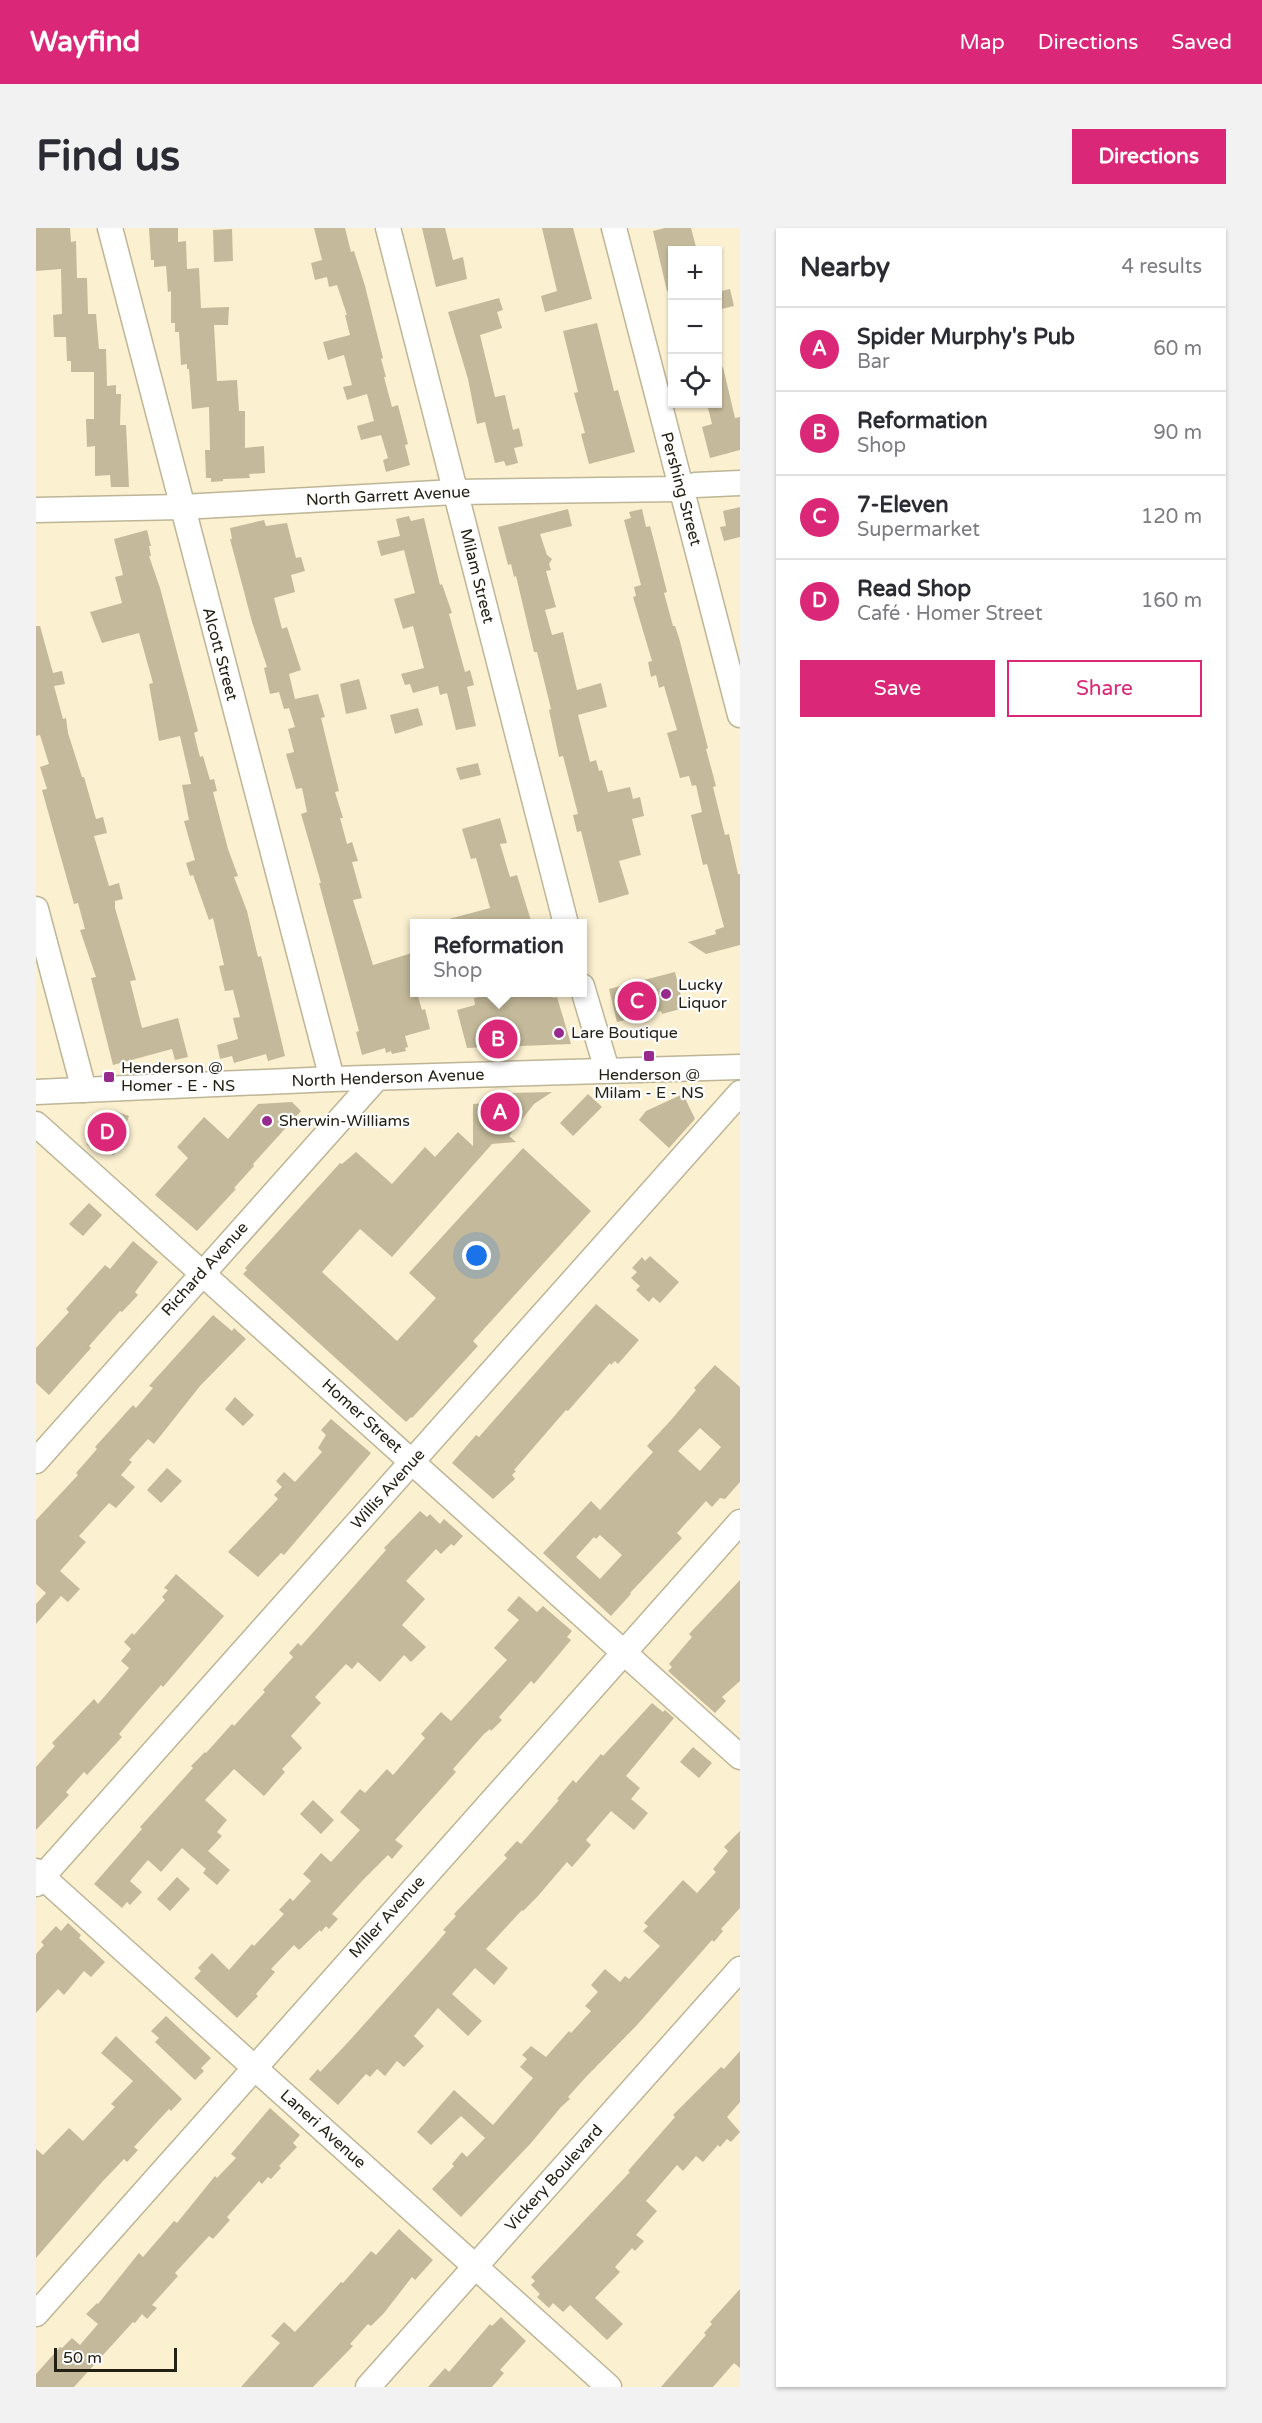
<!DOCTYPE html>
<html lang="en">
<head>
<meta charset="utf-8">
<style>
	:root { --surface:#fff; --page:#f2f2f3; --text:#2b2b33; --muted:#7c7c81; --line:#e1e1e2; --accent:#db2777 }
	body { margin:0; font-family:"Varela Round",sans-serif; background:var(--page); color:var(--text) }
	.controls { position:absolute; right:18px; top:18px; display:grid; overflow:hidden; border-radius:0px; box-shadow:0 2px 4px #0004 }
	.controls button { width:54px; height:54px; display:grid; place-items:center; padding:0; border:0; border-bottom:2px solid var(--line); background:var(--surface); color:var(--text); font:30px sans-serif }
	.scale { position:absolute; left:18px; bottom:15px; width:123px; box-sizing:border-box; padding-left:6px; border:3px solid #232014; border-top:0; font-size:16px; line-height:21px; white-space:nowrap; color:#232014; -webkit-text-stroke:4px #fff; paint-order:stroke }
	.you { position:absolute; left:441px; top:1028px; width:21px; height:21px; margin:-15px; border:4px solid #fff; border-radius:50%; background:#1a73e8; box-shadow:0 0 0 9px #1a73e833 }
	.badge { display:grid; place-items:center; width:39px; height:39px; border-radius:50%; background:var(--accent); color:#fff; font-size:20px; font-weight:700 }
	.pin { position:absolute; translate:-50% -50%; border:3px solid #fff; box-shadow:0 2px 6px #0006 }
	.popup { position:absolute; left:374px; top:691px; width:177px; height:78px; box-sizing:border-box; display:grid; place-content:center; border-radius:0px; background:var(--surface); filter:drop-shadow(0 2px 4px #0005); font-size:20px; white-space:nowrap; color:var(--muted) }
	.popup b { font-size:22px; color:var(--text) }
	.popup::after { content:''; position:absolute; left:50%; top:100%; margin-left:-12px; border:12px solid transparent; border-top-color:var(--surface) }
	.list { margin:0; padding:0; list-style:none }
	h2 { display:flex; justify-content:space-between; align-items:center; height:78px; margin:0; padding:0 24px; font-size:26px }
	h2 small { font-size:20px; font-weight:400; color:var(--muted) }
	.list li { display:grid; grid-template-columns:39px 1fr auto; gap:18px; align-items:center; box-sizing:border-box; height:84px; padding:0 24px; border-top:2px solid var(--line) }
	.list b { display:block; font-size:22px; white-space:nowrap }
	.list p { margin:0; font-size:20px; white-space:nowrap; color:var(--muted) }
	.list em { font-size:20px; font-style:normal; color:var(--muted) }
	.actions { display:flex; gap:12px; padding:18px 24px }
	.actions a { flex:1; padding:14px 0; border:2px solid var(--accent); border-radius:0px; text-align:center; font-size:21px; color:var(--accent) }
	.actions .main { background:var(--accent); color:#fff }
	.icon { flex:none; width:33px; height:33px; fill:none; stroke:currentColor; stroke-width:2; stroke-linecap:round; stroke-linejoin:round }
	.map { position:relative; flex:none; width:704px; height:2159px; overflow:hidden; border-radius:0px }
	header { display:flex; align-items:center; gap:36px; box-sizing:border-box; height:84px; padding:0 30px; background:var(--accent); color:#fff }
	header strong { font-size:28px }
	nav { display:flex; gap:33px; margin-inline-start:auto; font-size:21px }
	.intro { display:flex; align-items:center; justify-content:space-between; box-sizing:border-box; height:144px; padding:0 36px }
	h1 { margin:0; font-size:42px }
	.button { padding:15px 27px; border-radius:0px; background:var(--accent); color:#fff; font-size:21px; font-weight:700 }
	main { display:flex; gap:36px; padding:0 36px }
	aside { flex:1; background:var(--surface); border-radius:0px; box-shadow:0 2px 4px #0004 }
	.map>svg:first-child { display:block }
</style>
</head>
<body>
<header>
<strong>Wayfind</strong>
<nav><a>Map</a><a>Directions</a><a>Saved</a></nav>
</header>
<div class="intro"><h1>Find us</h1><a class="button">Directions</a></div>
<main>
<div class="map">
<svg width="704" height="2159" viewBox="0 0 704 2159">
	<rect width="100%" height="100%" fill="#fbf0d0"/>
	<g fill="#c4ba9b" fill-rule="evenodd">
		<polygon points="0,0 34,0 35,14 40,13 41,50 51,50 52,86 60,86 63,121 70,121 71,158 80,157 80,166 85,166 84,197 90,197 93,259 75,259 74,247 59,248 59,218 51,219 50,191 58,191 58,144 35,144 35,133 31,133 30,109 18,109 17,87 26,86 25,41 0,43"/>
		<polygon points="113,0 142,0 142,14 150,13 151,41 163,40 165,80 193,79 192,97 178,97 181,153 201,152 203,183 209,183 209,220 228,218 229,245 213,246 214,250 187,251 187,253 175,254 175,250 170,250 169,222 174,222 173,179 156,181 153,141 151,141 151,136 145,137 143,104 139,104 139,95 135,95 135,63 132,64 130,38 118,39 118,32 115,32"/>
		<polygon points="278,0 309,0 315,24 318,23 329,58 347,130 345,131 350,149 348,149 356,179 362,177 372,216 369,217 374,237 350,244 347,232 352,230 345,207 325,212 321,198 338,193 331,166 311,172 307,159 316,157 308,127 292,132 287,114 314,107 309,87 311,87 301,57 293,59 291,49 279,52 275,35 286,32"/>
		<polygon points="386,0 409,0 417,32 427,29 431,51 400,59"/>
		<polygon points="506,0 537,0 556,71 509,84 505,68 521,63"/>
		<polygon points="629,0 655,0 660,19 636,22 636,62 631,63 617,3"/>
		<polygon points="196,1 197,33 178,34 177,2"/>
		<polygon points="694,61 698,78 681,82 681,64"/>
		<polygon points="463,70 467,82 461,84 466,100 444,107 459,169 469,167 477,202 483,200 487,218 478,220 482,235 470,238 468,233 459,235 449,194 441,196 432,151 412,84"/>
		<polygon points="561,95 578,163 582,162 599,224 553,236 545,206 549,205 538,165 542,164 527,103"/>
		<polygon points="687,139 699,190 704,189 704,222 674,230 666,199 676,196 671,176 681,176 681,140"/>
		<polygon points="704,279 704,309 688,313 684,299 690,298 687,283"/>
		<polygon points="532,281 536,298 504,306 511,327 516,331 513,336 515,342 510,343 520,379 509,382 516,407 527,404 541,462 565,455 571,479 542,487 554,534 560,532 563,543 566,542 572,564 594,559 597,571 604,569 608,588 596,591 605,627 583,633 593,666 563,675 545,603 541,604 537,587 542,586 527,528 523,529 513,482 515,481 501,424 498,424 480,348 478,349 475,336 472,337 462,299"/>
		<polygon points="606,281 610,299 614,298 618,313 631,364 628,365 637,398 639,398 643,410 672,520 670,521 680,558 677,559 689,607 693,606 702,646 704,646 704,717 670,726 652,714 680,706 679,702 688,699 671,636 667,637 655,587 666,584 660,557 656,558 653,548 644,550 631,505 641,502 628,458 623,460 620,447 615,449 612,434 616,433 597,369 600,368 598,359 605,357 588,292 595,290 593,284"/>
		<polygon points="373,288 375,293 388,290 404,357 406,356 416,385 413,386 429,444 434,442 438,457 431,459 440,498 420,502 411,465 404,467 402,458 377,465 374,456 369,457 365,446 388,440 377,398 367,401 358,371 379,365 368,322 345,328 341,313 364,308 360,291"/>
		<polygon points="228,292 230,298 251,295 260,330 265,329 269,343 255,347 259,364 238,370 246,401 251,399 265,442 253,446 259,471 282,466 289,489 285,490 303,563 299,564 307,590 304,590 311,616 316,614 322,633 316,634 326,670 317,672 337,737 376,725 378,733 378,765 381,765 386,782 389,781 394,801 369,808 372,819 369,820 370,823 356,826 355,823 350,825 349,820 326,827 320,804 323,803 283,655 285,655 265,586 271,584 266,560 260,561 250,526 258,524 252,501 259,499 253,480 248,481 243,464 234,466 228,440 231,439 216,394 194,311 196,311 194,300"/>
		<polygon points="111,302 115,318 113,318 115,328 113,328 124,360 162,503 158,505 164,529 167,528 174,552 178,551 181,563 177,564 192,621 202,648 198,649 211,683 222,729 225,728 249,828 232,833 230,826 198,835 196,828 184,831 181,817 202,811 197,790 204,789 197,762 189,763 183,738 188,737 177,690 173,692 157,647 154,648 150,635 159,632 148,593 153,592 146,557 155,556 144,508 123,513 113,456 117,455 103,405 66,415 54,384 86,375 79,349 87,347 78,311"/>
		<polygon points="0,398 4,398 17,445 26,443 29,456 18,458 27,491 30,490 32,505 46,549 48,549 60,591 67,589 71,605 58,608 73,658 83,655 87,671 79,673 79,680 100,752 94,753 106,800 142,790 152,829 139,832 136,821 77,837 55,750 60,749 44,702 49,701 42,675 38,676 6,562 11,561 4,539 13,536 4,507 0,508"/>
		<polygon points="323,451 331,481 310,486 304,456"/>
		<polygon points="382,480 387,497 359,506 354,487"/>
		<polygon points="442,535 445,547 424,552 420,540"/>
		<polygon points="464,590 471,615 464,616 474,649 481,647 496,696 413,696 413,691 454,680 440,630 435,631 426,601"/>
		<polygon points="639,744 648,780 626,786 625,783 581,794 573,761"/>
		<polygon points="460,765 515,765 517,770 521,769 535,816 431,820 421,782 439,777 438,770"/>
		<polygon points="516,864 498,876 473,908 480,914 456,916 356,1029 324,1001 286,1044 361,1113 400,1070 373,1045 487,920 555,983 437,1113 442,1118 376,1190 375,1189 370,1194 207,1046 211,1042 209,1040 304,935 306,936 320,924 356,956 389,919 399,929 422,904 437,918 437,876 467,874 467,865"/>
		<polygon points="552,866 566,879 537,908 524,895"/>
		<polygon points="647,866 659,891 633,920 603,892 610,883"/>
		<polygon points="256,874 265,883 217,936 218,938 198,960 200,961 161,1003 119,967 152,930 141,919 168,889 192,911 222,876"/>
		<polygon points="79,883 93,888 78,927 51,917 62,886 76,891"/>
		<polygon points="53,975 66,987 47,1008 33,996"/>
		<polygon points="97,1013 122,1034 99,1064 102,1067 86,1084 84,1083 53,1118 55,1120 13,1167 0,1155 0,1120 33,1084 30,1081 52,1056 69,1037 74,1041"/>
		<polygon points="614,1028 643,1054 624,1075 617,1069 613,1074 600,1062 604,1058 595,1050 601,1044 596,1040 606,1029 609,1033"/>
		<polygon points="560,1076 603,1112 582,1136 579,1133 575,1137 574,1135 532,1183 530,1182 478,1242 480,1243 476,1247 479,1251 457,1271 416,1235 440,1207 443,1209"/>
		<polygon points="177,1087 196,1103 198,1100 210,1111 164,1158 118,1216 112,1211 93,1232 96,1234 85,1247 99,1259 80,1280 73,1275 43,1308 50,1314 24,1343 44,1361 32,1374 25,1368 0,1396 0,1376 10,1365 0,1356 0,1292 42,1247 40,1245 61,1221 59,1219 97,1177 100,1180 117,1160 113,1158"/>
		<path d="M679 1137 704 1159V1254L689 1271 684 1270 676 1279 670 1273 641 1305 646 1310 594 1365 595 1366 575 1388 507 1325 555 1273 564 1282 617 1224 611 1218 636 1191 660 1162 658 1160ZM664 1200 685 1219 664 1243 642 1223ZM564 1307 586 1327 564 1351 540 1329 558 1309 560 1311Z"/>
		<polygon points="199,1169 218,1187 207,1198 189,1181"/>
		<polygon points="295,1191 335,1225 248,1327 245,1325 222,1349 192,1324 242,1271 238,1267 246,1259 240,1253 248,1244 259,1254 286,1224 282,1220 290,1207 285,1202"/>
		<polygon points="131,1240 146,1253 125,1275 111,1262"/>
		<polygon points="384,1283 391,1289 394,1286 404,1296 408,1291 427,1308 418,1318 415,1316 405,1326 400,1321 370,1353 389,1371 366,1397 390,1419 375,1434 368,1427 344,1454 322,1434 316,1441 310,1436 279,1469 285,1475 255,1508 266,1520 246,1541 249,1544 228,1568 198,1541 169,1572 191,1592 181,1604 186,1608 172,1623 194,1642 181,1657 167,1645 170,1641 146,1620 125,1644 112,1632 94,1653 106,1664 94,1677 91,1674 86,1680 58,1656 106,1601 104,1599 157,1540 155,1538 169,1524 170,1525 196,1496 198,1498 229,1464 227,1462 257,1429 253,1425 262,1415 265,1418 350,1322 348,1320"/>
		<polygon points="140,1346 188,1388 127,1459 125,1457 104,1481 83,1506 86,1509 51,1547 48,1544 30,1564 33,1567 0,1602 0,1539 19,1518 16,1515 58,1471 62,1476 93,1440 85,1433 95,1421 88,1414 96,1405 98,1407 129,1372 126,1369 132,1362 128,1360"/>
		<polygon points="704,1352 704,1453 686,1469 690,1473 679,1485 632,1443 636,1439 633,1436 656,1409 653,1406"/>
		<polygon points="483,1368 501,1384 507,1378 536,1403 531,1409 535,1412 498,1456 495,1453 463,1489 466,1492 455,1503 454,1501 448,1506 417,1541 420,1544 359,1612 367,1618 356,1631 352,1627 326,1653 296,1686 302,1691 293,1701 290,1698 285,1704 284,1702 263,1722 258,1717 235,1741 239,1744 220,1766 222,1768 201,1790 158,1750 165,1743 162,1740 176,1725 193,1742 216,1716 218,1718 248,1686 243,1682 254,1670 257,1673 275,1653 267,1646 285,1625 295,1634 324,1602 304,1584 324,1561 329,1565 351,1541 357,1547 389,1510 385,1506 405,1484 415,1493 471,1432 458,1420 483,1392 471,1382"/>
		<polygon points="616,1475 627,1484 629,1482 638,1490 590,1548 604,1560 595,1571 612,1585 598,1602 575,1583 550,1612 555,1617 536,1639 531,1634 502,1668 487,1683 486,1682 450,1721 472,1740 458,1757 439,1740 416,1766 446,1793 432,1808 402,1780 378,1808 388,1818 368,1839 361,1833 349,1848 341,1841 334,1849 330,1846 302,1877 273,1851 282,1841 284,1844 315,1811 399,1717 410,1704 407,1702 420,1688 418,1686 471,1630 468,1627 481,1613 485,1616 523,1572 521,1571 537,1552 540,1555 565,1526 567,1528"/>
		<polygon points="657,1519 676,1535 663,1550 644,1534"/>
		<polygon points="277,1572 298,1592 285,1606 264,1586"/>
		<polygon points="704,1603 704,1680 685,1701 687,1703 678,1714 676,1712 601,1797 549,1850 532,1869 534,1871 525,1879 495,1915 425,1989 396,1961 418,1938 416,1936 426,1924 431,1929 449,1910 425,1888 395,1917 381,1904 418,1862 457,1897 497,1850 484,1839 491,1831 486,1827 495,1818 510,1829 533,1803 535,1805 555,1783 549,1778 562,1764 555,1757 569,1741 584,1754 589,1748 593,1751 624,1718 607,1703 612,1698 608,1695 647,1652 661,1665 680,1644 677,1641 692,1623 688,1619"/>
		<polygon points="141,1649 154,1661 134,1683 121,1671"/>
		<polygon points="32,1695 45,1707 43,1710 69,1734 55,1749 48,1743 28,1767 22,1761 0,1785 0,1726 8,1717 5,1714 20,1698 25,1703"/>
		<polygon points="130,1788 175,1830 165,1840 168,1843 159,1852 119,1814 123,1810 115,1803"/>
		<polygon points="80,1808 146,1871 135,1883 133,1881 98,1919 102,1922 91,1934 88,1931 66,1954 0,2030 0,1921 7,1927 33,1900 47,1913 79,1879 75,1876 97,1853 65,1825"/>
		<polygon points="704,1823 704,1874 691,1889 704,1904 695,1914 691,1911 684,1919 682,1917 667,1934 660,1928 647,1943 641,1937 610,1973 621,1983 600,2007 608,2013 599,2023 596,2020 579,2039 584,2044 559,2070 587,2096 571,2112 534,2077 527,2084 517,2075 513,2080 501,2069 504,2066 495,2057 499,2053 495,2049 594,1944 592,1943 639,1889 637,1887 685,1839 688,1841"/>
		<polygon points="234,1880 264,1907 257,1915 261,1919 243,1938 245,1940 235,1951 232,1949 226,1956 223,1953 191,1989 194,1992 177,2011 173,2008 139,2045 142,2048 116,2077 121,2080 111,2091 106,2086 99,2095 97,2094 38,2159 0,2159 0,2146 24,2119 26,2120 36,2110 44,2117 62,2096 50,2086 61,2075 62,2076 103,2025 107,2029 138,1993 141,1995 179,1948 181,1950 200,1930 195,1926"/>
		<polygon points="363,2001 397,2032 379,2052 376,2049 348,2085 335,2098 332,2096 314,2116 317,2118 277,2159 205,2159 244,2115 235,2108 248,2094 259,2104 305,2054 307,2055 335,2023 340,2027"/>
		<polygon points="704,2061 704,2140 698,2135 677,2159 625,2159 670,2107 668,2105 676,2096 674,2094"/>
		<polygon points="465,2089 490,2113 464,2142 468,2145 456,2159 392,2159 409,2140 413,2144 454,2096 456,2098"/>
	</g>
	<g fill="none" stroke-linecap="round" stroke-linejoin="round">
		<g stroke="#beb596" stroke-width="27">
			<g id="minor">
				<polyline points="74,0 296,851"/>
				<polyline points="352,0 530,696"/>
				<polyline points="578,0 704,487"/>
				<polyline points="0,282 146,279 419,264 644,261 659,257 704,255"/>
				<polyline points="0,681 48,862"/>
				<polyline points="546,758 571,842"/>
				<polyline points="0,864 296,851 704,839"/>
				<polyline points="0,896 704,1529"/>
				<polyline points="0,1233 340,851"/>
				<polyline points="0,1643 573,2159"/>
				<polyline points="0,1656 704,865"/>
				<polyline points="0,2086 704,1294"/>
				<polyline points="332,2159 704,1741"/>
			</g>
		</g>
		<use href="#minor" stroke="#fff" stroke-width="24"/>
	</g>
	<g fill="#972b8d" stroke="#fff" stroke-width="2">
		<circle cx="630" cy="766" r="6"/>
		<circle cx="523" cy="805" r="6"/>
		<rect x="607" y="822" width="12" height="12" rx="3"/>
		<rect x="67" y="843" width="12" height="12" rx="3"/>
		<circle cx="231" cy="893" r="6"/>
	</g>
	<g text-anchor="middle" dominant-baseline="central" stroke-width="4.5" stroke-linejoin="round" paint-order="stroke">
		<g font-size="16" fill="#232014" stroke="#fff">
			<text transform="translate(645 261) rotate(75)">Pershing Street</text>
			<text transform="translate(352 268) rotate(-3)">North Garrett Avenue</text>
			<text transform="translate(441 348) rotate(76)">Milam Street</text>
			<text transform="translate(184 426) rotate(75)">Alcott Street</text>
			<text transform="translate(352 850) rotate(-2)">North Henderson Avenue</text>
			<text transform="translate(169 1041) rotate(-48)">Richard Avenue</text>
			<text transform="translate(326 1188) rotate(42)">Homer Street</text>
			<text transform="translate(352 1261) rotate(-48)">Willis Avenue</text>
			<text transform="translate(351 1689) rotate(-48)">Miller Avenue</text>
			<text transform="translate(287 1901) rotate(42)">Laneri Avenue</text>
			<text transform="translate(518 1950) rotate(-48)">Vickery Boulevard</text>
		</g>
		<g font-size="16" fill="#232014" stroke="#fff" text-anchor="start">
			<text x="642" y="757">Lucky<tspan x="642" dy="18">Liquor</tspan></text>
			<text x="535" y="805">Lare Boutique</text>
			<text x="85" y="840">Henderson @<tspan x="85" dy="18">Homer - E - NS</tspan></text>
			<text x="613" y="847" text-anchor="middle">Henderson @<tspan x="613" dy="18">Milam - E - NS</tspan></text>
			<text x="243" y="893">Sherwin-Williams</text>
		</g>
	</g>
</svg>
<div class="controls">
<button>+</button>
<button>−</button>
<button><svg class="icon" aria-label="locate" viewBox="0 0 24 24"><circle cx="12" cy="12" r="6"/><path d="M12 2v4M12 18v4M2 12h4M18 12h4"/></svg></button>
</div>
<div class="scale">50 m</div>
<div class="you"></div>
<div class="pin badge" style="left:464px;top:884px">A</div>
<div class="pin badge" style="left:462px;top:811px">B</div>
<div class="popup"><b>Reformation</b>Shop</div>
<div class="pin badge" style="left:601px;top:773px">C</div>
<div class="pin badge" style="left:71px;top:904px">D</div>
</div>
<aside>
<h2>Nearby<small>4 results</small></h2>
<ul class="list">
<li><span class="badge">A</span><div><b>Spider Murphy's Pub</b><p>Bar</p></div><em>60 m</em></li>
<li><span class="badge">B</span><div><b>Reformation</b><p>Shop</p></div><em>90 m</em></li>
<li><span class="badge">C</span><div><b>7-Eleven</b><p>Supermarket</p></div><em>120 m</em></li>
<li><span class="badge">D</span><div><b>Read Shop</b><p>Café · Homer Street</p></div><em>160 m</em></li>
</ul>
<div class="actions"><a class="main">Save</a><a>Share</a></div>
</aside>
</main>
</body>
</html>
